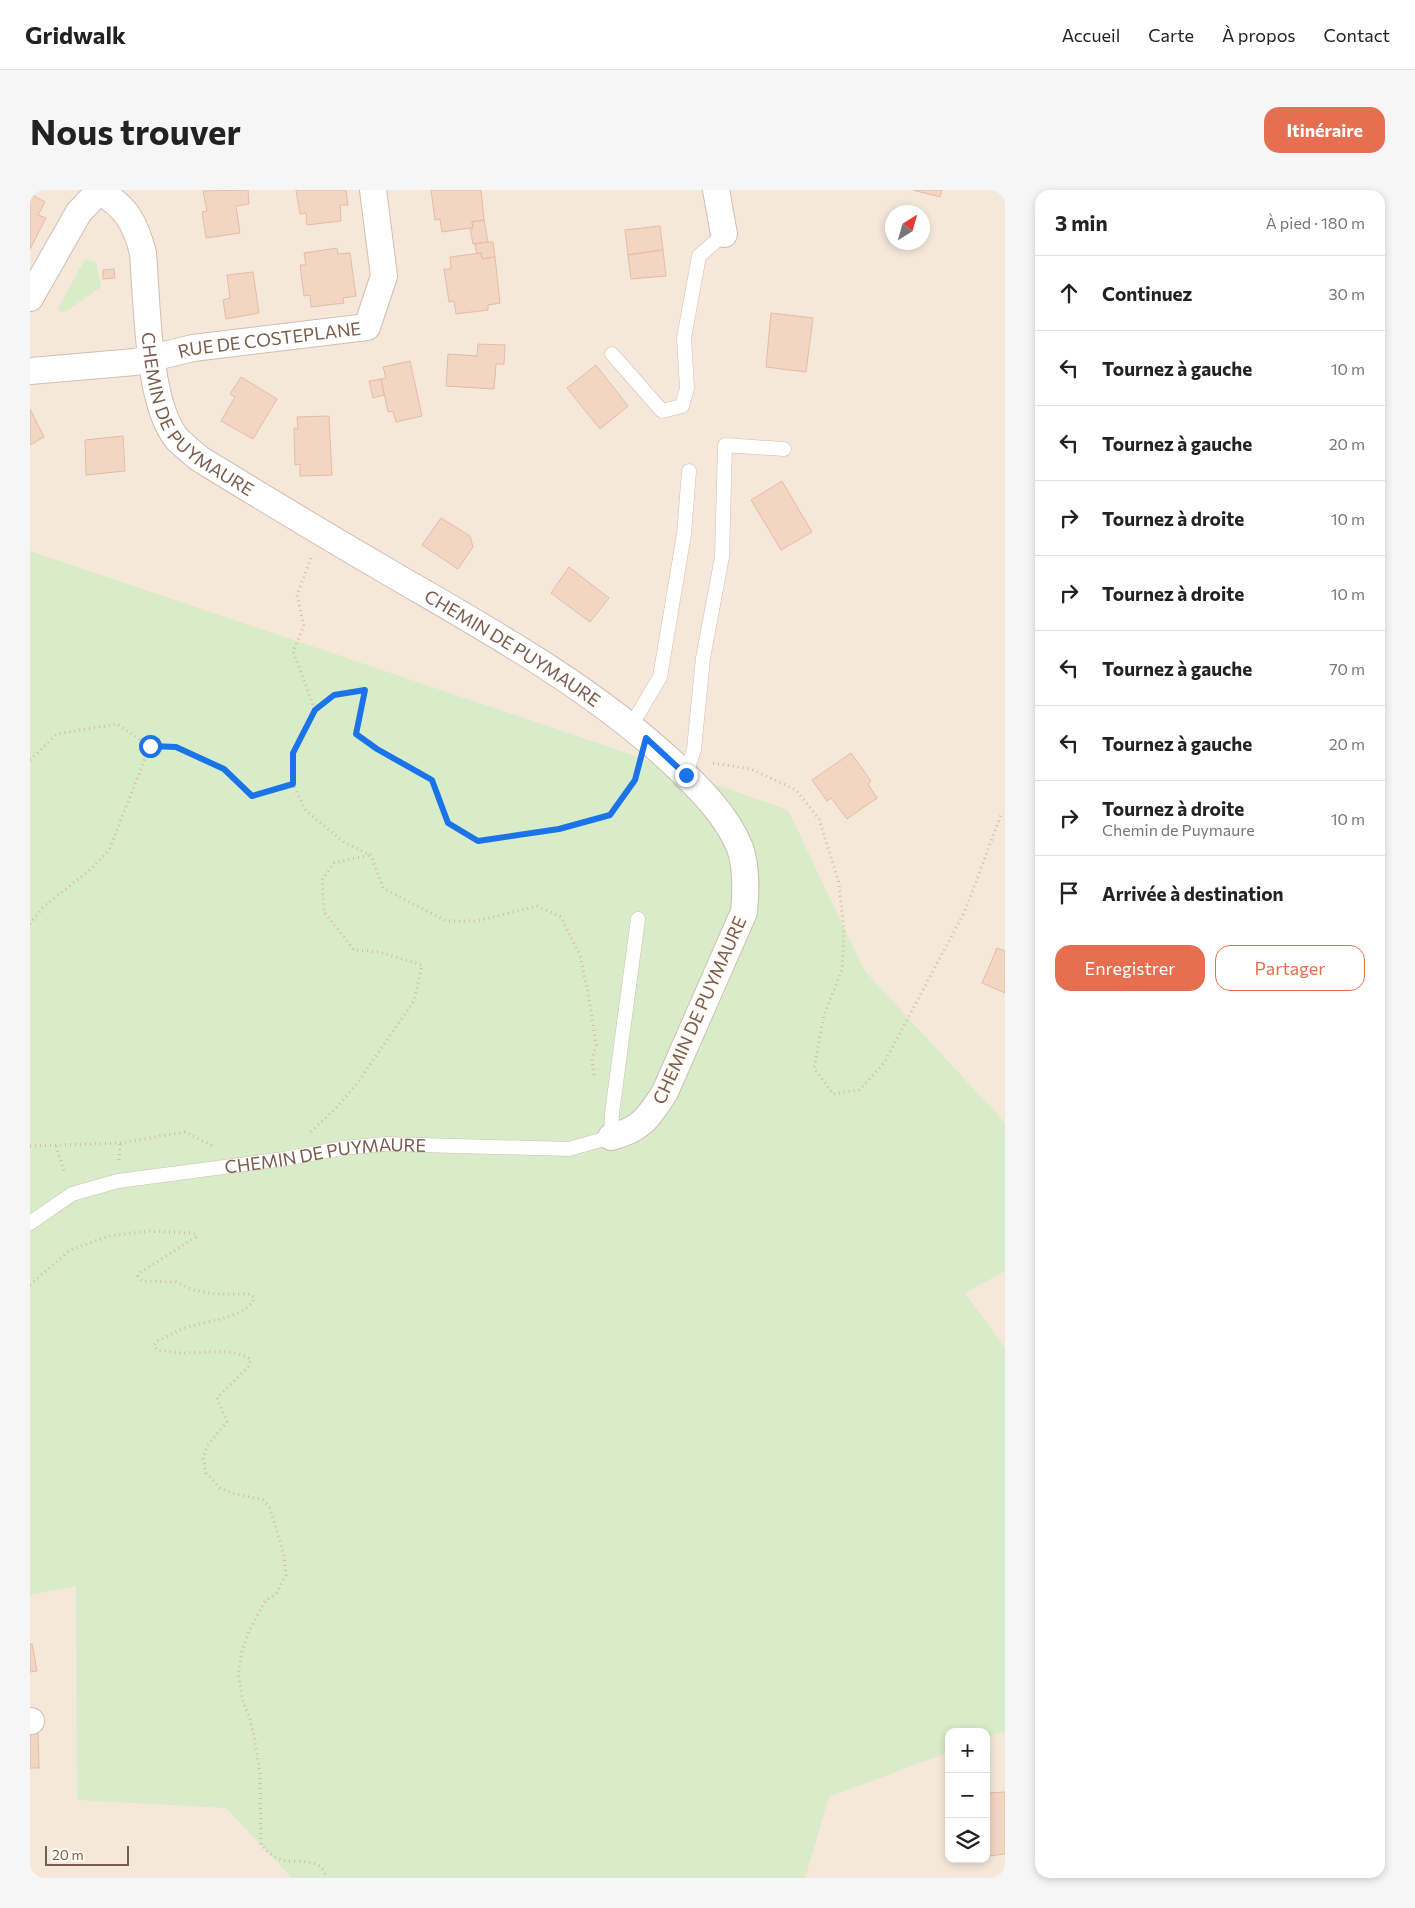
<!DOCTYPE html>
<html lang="fr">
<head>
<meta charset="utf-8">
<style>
	:root { --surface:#fff; --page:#f6f6f6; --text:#222; --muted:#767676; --line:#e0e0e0; --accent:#e76f51 }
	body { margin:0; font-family:Commissioner,sans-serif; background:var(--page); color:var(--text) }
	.controls { position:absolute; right:15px; bottom:15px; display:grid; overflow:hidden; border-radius:10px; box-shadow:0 2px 8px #0003 }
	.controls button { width:45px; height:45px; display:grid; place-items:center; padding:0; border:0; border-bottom:1px solid var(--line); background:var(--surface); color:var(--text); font:25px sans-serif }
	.compass { position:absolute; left:855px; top:15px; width:45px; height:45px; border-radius:50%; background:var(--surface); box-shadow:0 2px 8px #0003; rotate:37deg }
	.scale { position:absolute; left:15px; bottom:12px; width:84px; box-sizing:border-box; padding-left:5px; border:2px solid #7a5c4d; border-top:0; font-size:14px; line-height:18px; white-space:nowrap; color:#7a5c4d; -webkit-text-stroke:4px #fffaf3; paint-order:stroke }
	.stop { position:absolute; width:15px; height:15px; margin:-11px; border:4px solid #1a73e8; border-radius:50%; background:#fff }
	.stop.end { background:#1a73e8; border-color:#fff; box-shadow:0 1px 5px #0008 }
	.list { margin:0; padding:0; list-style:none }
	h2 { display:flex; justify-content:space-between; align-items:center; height:65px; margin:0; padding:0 20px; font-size:21px }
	h2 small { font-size:16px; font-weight:400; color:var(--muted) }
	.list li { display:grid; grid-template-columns:32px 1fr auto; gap:15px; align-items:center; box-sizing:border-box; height:75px; padding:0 20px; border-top:1px solid var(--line) }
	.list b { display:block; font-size:19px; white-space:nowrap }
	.list p { margin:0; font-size:16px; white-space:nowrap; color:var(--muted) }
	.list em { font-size:16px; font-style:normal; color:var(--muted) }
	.actions { display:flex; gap:10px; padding:15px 20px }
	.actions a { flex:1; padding:11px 0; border:1px solid var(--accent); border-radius:15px; text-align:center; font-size:18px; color:var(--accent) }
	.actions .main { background:var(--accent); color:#fff }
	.icon { flex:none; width:28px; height:28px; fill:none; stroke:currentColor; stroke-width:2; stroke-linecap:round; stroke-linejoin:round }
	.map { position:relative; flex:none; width:975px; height:1688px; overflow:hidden; border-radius:15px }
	header { display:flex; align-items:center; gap:30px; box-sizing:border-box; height:70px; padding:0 25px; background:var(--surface); border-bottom:1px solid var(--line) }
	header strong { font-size:24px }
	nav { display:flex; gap:28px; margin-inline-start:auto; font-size:18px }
	.intro { display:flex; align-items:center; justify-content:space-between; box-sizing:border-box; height:120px; padding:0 30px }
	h1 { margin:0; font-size:35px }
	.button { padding:12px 22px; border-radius:15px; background:var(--accent); color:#fff; font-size:18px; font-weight:700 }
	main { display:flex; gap:30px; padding:0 30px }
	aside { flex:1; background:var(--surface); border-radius:15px; box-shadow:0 2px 8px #0003 }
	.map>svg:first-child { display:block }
</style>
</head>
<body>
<header>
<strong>Gridwalk</strong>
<nav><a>Accueil</a><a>Carte</a><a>À propos</a><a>Contact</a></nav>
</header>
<div class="intro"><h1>Nous trouver</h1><a class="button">Itinéraire</a></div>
<main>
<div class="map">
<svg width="975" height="1688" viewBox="0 0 975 1688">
	<rect width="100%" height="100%" fill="#fdf6ec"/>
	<path fill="#f5e8da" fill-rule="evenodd" d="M0 0H975V1688H0ZM862 22H892V52H862ZM919 1542H956V1669H919Z"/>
	<g fill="#d8ecc9">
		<polygon points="55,69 66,72 71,97 34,123 27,120"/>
		<polygon points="0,361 571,554 758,620 834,780 975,933 975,1081 935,1103 975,1158 975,1541 956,1548 956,1542 919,1542 919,1562 799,1607 775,1688 262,1688 196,1618 47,1610 46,1396 0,1405"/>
	</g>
	<g fill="#f3d5c3" stroke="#e6bba3">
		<polygon points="218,0 219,14 206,16 210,43 176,48 172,22 177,21 173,1"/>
		<polygon points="266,0 316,0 318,15 310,15 311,31 277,35 276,23 270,24"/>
		<polygon points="401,0 451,0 454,30 442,32 443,38 440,38 412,42 410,29 405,30"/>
		<polygon points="883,0 912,0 910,7"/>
		<polygon points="0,4 15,12 8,25 16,28 0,59"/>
		<polygon points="454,30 458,52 443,54 440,38 443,38 442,32"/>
		<polygon points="630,36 633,60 598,65 595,40"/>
		<polygon points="458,52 463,52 465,67 452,69 451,63 447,64 445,54"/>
		<polygon points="307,58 308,64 320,63 326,106 313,108 314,113 281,117 280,105 274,106 270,75 276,75 274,63"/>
		<polygon points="633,60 636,86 601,89 598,65"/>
		<polygon points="451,63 452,69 465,67 470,113 458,115 458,120 426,124 424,111 419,112 414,79 421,79 420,67"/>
		<polygon points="84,79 85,88 73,89 73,80"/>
		<polygon points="223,82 229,123 196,129 193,110 200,108 197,85"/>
		<polygon points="741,123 783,128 776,182 736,177"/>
		<polygon points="448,154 475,155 474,174 466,174 464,199 416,196 418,164 447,166"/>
		<polygon points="380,171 392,226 366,232 363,221 358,222 351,189 356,188 353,177"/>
		<polygon points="566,175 598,216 570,239 537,198"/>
		<polygon points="211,187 247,209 223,249 191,231 205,207 200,204"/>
		<polygon points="351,189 354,205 343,208 339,191"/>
		<polygon points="0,219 14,247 0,255"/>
		<polygon points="299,226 302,285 270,286 270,274 265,275 264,238 268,239 267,227"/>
		<polygon points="93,246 95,281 56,285 55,250"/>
		<polygon points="752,291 782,342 751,360 721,310"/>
		<polygon points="411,328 440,346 443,357 428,379 392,355"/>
		<polygon points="539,377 579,408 560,432 521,403"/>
		<polygon points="821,563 841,591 838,594 847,608 817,629 801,608 797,611 782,590"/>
		<polygon points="967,758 975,761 975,803 952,793"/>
		<polygon points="0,1454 2,1454 7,1481 0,1482"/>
		<polygon points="8,1542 9,1578 0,1578 0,1543"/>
		<polygon points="975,1602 975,1664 958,1666 956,1605 959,1603"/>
	</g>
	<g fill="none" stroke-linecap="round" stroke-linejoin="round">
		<g stroke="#d1beb0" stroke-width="15">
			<g id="service">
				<polyline points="582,164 632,221 652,216 657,198 654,148 669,66 694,44"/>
				<polyline points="601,536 630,487 654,344 659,281"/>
				<polyline points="656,585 664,559 673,468 692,367 695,255 754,259"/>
				<path id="s1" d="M0 1033 42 1004 88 991 254 969 313 958 356 954 539 959 581 947 582 923 608 729"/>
			</g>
		</g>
		<g stroke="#d1beb0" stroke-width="28">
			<g id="minor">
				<path id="s2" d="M67 0C96 16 105 32 113 63 117 110 117 213 147 249 154 256 163 263 170 269 232 307 293 344 355 380 454 438 558 494 643 573 668 597 697 625 710 658 717 678 716 701 714 722L635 902C619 927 611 940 581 947"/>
				<polyline points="686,0 694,44"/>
				<polyline points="0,108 49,22 70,0"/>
				<path id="s3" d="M0 181 105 172 163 158 337 137 354 86 343 0"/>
				<polyline points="0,1531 1,1531"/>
			</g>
		</g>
		<g stroke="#d9b8a5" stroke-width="3" stroke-dasharray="1 4" stroke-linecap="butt">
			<polyline points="281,368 267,405 274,436 263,461 285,520"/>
			<polyline points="0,570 27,544 87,534 120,556 145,557 194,579 222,605 263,594"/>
			<polyline points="683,573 721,579 766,600 789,629 809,693 814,742 812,780 794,825 784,878 803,904 829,900 854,873 935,721 972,622"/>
			<polyline points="0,734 13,717 61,679 79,660 120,556"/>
			<polyline points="564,885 562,870 566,855 558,802 550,765 531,727 507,716 447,731 416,731 353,698 341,665 315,653 276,621 263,594 263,563 285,520 304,505 335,500 326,544 347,559 402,590 417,633 448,651 529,639 579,625 605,590 608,577"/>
			<polyline points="281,942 305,919 326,895 384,811 392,775 349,762 324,760 294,722 292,690 304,673 340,665"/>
			<polyline points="0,956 90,953 155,942 183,956"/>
			<polyline points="26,956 35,984"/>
			<polyline points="89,970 90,953"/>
			<path d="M0 1095 40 1060 79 1046 119 1041 162 1043 166 1044V1047L111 1082 108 1086 112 1091 146 1092 164 1100 185 1104H220L224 1107 223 1112C207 1130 177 1130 155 1138 145 1142 136 1147 127 1151L124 1155 127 1160C135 1161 143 1162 151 1163 171 1164 205 1156 221 1170L219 1176 187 1208 197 1232 177 1256 173 1268 176 1283 190 1298 202 1303 233 1310 240 1318 254 1366 256 1385 246 1404 235 1411 219 1441 212 1461 208 1484 213 1512 220 1528 224 1546 230 1583 231 1654C236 1661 244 1668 253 1670 268 1674 292 1666 296 1688"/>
		</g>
		<use href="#service" stroke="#fff" stroke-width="14"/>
		<use href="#minor" stroke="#fff" stroke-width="26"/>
	</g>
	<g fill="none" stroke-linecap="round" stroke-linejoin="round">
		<polyline stroke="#1a73e8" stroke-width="6" points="120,556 146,557 194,579 222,606 263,594 263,563 285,520 304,505 335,500 326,544 347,559 402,590 418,633 448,651 529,639 580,625 605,590 616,548 656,585"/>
	</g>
	<g text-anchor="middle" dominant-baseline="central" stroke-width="4" stroke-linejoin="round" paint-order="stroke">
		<g font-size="18" fill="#7a5c4d" stroke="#fffaf3">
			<text stroke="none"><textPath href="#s3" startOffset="242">RUE DE COSTEPLANE</textPath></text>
			<text stroke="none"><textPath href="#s2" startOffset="262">CHEMIN DE PUYMAURE</textPath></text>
			<text stroke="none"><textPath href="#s2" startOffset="668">CHEMIN DE PUYMAURE</textPath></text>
			<text transform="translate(669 820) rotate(-66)">CHEMIN DE PUYMAURE</text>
			<text stroke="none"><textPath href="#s1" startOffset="308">CHEMIN DE PUYMAURE</textPath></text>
		</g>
	</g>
</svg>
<div class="controls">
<button>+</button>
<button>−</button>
<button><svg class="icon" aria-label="layers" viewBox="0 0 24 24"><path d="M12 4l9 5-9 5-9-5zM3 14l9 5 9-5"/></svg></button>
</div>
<svg class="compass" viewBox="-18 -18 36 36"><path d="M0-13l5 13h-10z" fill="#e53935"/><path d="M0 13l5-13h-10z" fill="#767676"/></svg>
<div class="scale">20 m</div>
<div class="stop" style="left:120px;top:556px"></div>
<div class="stop end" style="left:656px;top:585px"></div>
</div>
<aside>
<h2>3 min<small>À pied · 180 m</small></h2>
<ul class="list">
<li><svg class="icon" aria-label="ahead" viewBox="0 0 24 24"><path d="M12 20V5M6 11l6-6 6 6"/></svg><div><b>Continuez</b></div><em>30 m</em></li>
<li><svg class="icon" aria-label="left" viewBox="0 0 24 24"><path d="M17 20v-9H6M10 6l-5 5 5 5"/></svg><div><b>Tournez à gauche</b></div><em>10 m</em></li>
<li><svg class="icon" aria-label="left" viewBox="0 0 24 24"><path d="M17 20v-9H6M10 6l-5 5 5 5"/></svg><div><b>Tournez à gauche</b></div><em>20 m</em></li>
<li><svg class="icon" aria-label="right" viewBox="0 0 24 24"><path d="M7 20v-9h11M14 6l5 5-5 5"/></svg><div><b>Tournez à droite</b></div><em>10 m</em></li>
<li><svg class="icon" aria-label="right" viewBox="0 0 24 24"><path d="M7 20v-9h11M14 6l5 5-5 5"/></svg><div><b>Tournez à droite</b></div><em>10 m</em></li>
<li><svg class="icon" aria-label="left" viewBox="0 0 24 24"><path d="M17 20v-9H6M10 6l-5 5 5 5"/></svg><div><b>Tournez à gauche</b></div><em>70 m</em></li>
<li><svg class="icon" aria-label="left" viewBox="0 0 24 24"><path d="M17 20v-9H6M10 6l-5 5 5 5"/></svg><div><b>Tournez à gauche</b></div><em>20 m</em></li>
<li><svg class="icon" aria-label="right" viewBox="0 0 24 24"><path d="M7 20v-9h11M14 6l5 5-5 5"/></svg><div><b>Tournez à droite</b><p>Chemin de Puymaure</p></div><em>10 m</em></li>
<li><svg class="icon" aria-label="arrive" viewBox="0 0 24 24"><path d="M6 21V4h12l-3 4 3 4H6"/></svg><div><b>Arrivée à destination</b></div></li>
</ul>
<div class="actions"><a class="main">Enregistrer</a><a>Partager</a></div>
</aside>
</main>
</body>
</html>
